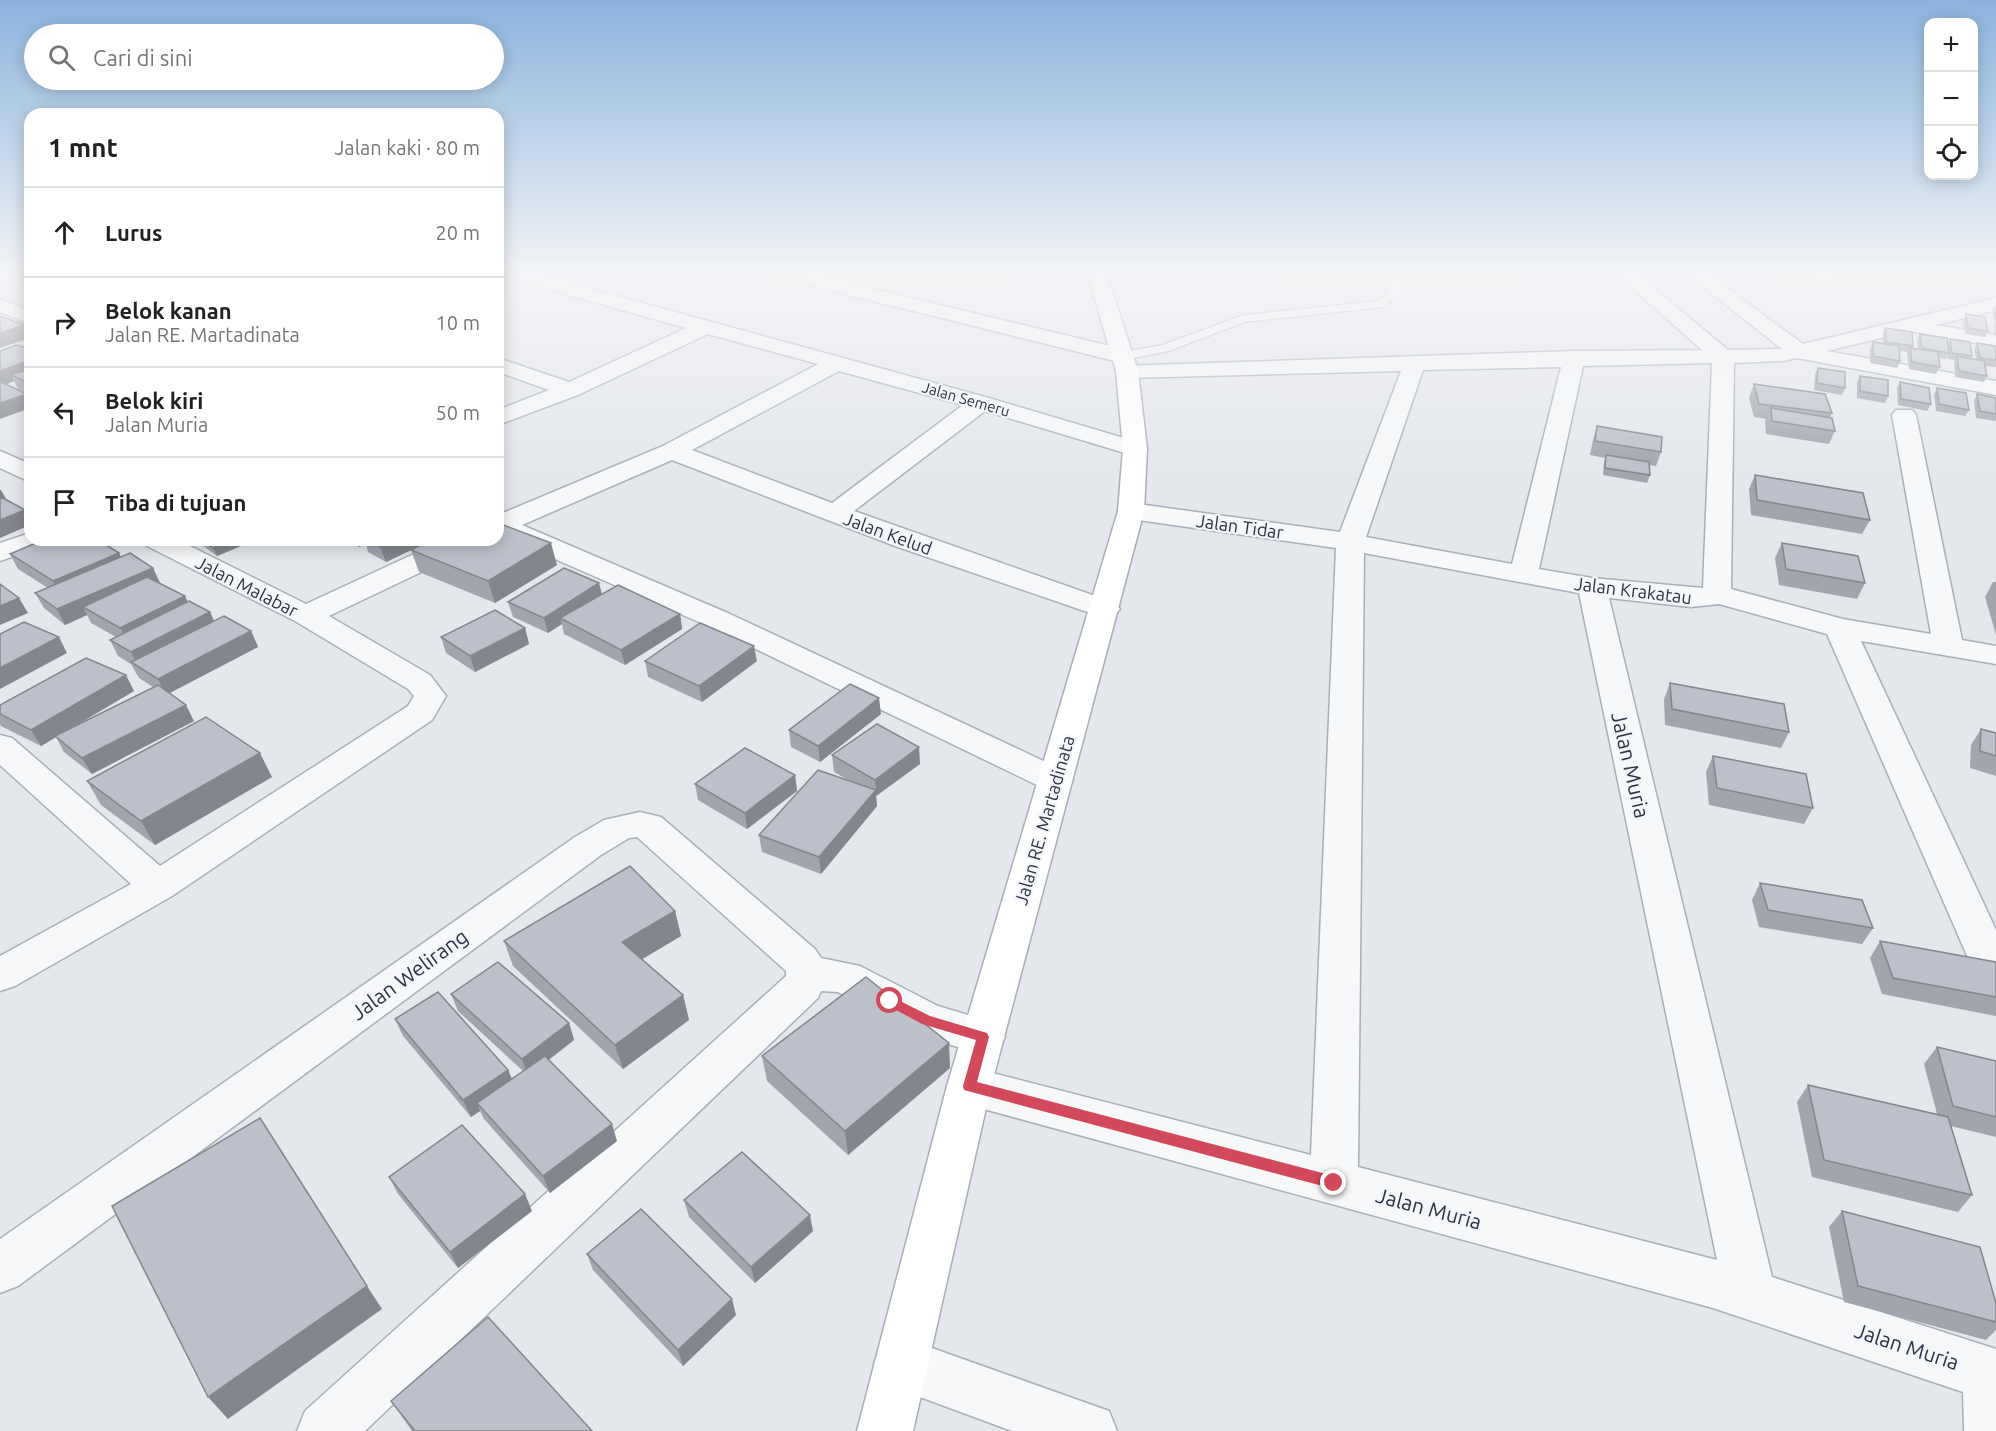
<!DOCTYPE html>
<html lang="id">
<head>
<meta charset="utf-8">
<style>
	:root { --surface:#fff; --page:#f2f2f2; --text:#202124; --muted:#757577; --line:#e0e0e0 }
	body { margin:0; font-family:Ubuntu,sans-serif; background:var(--page); color:var(--text) }
	.controls { position:absolute; right:18px; top:18px; display:grid; overflow:hidden; border-radius:12px; box-shadow:0 3px 15px #0003 }
	.controls button { width:54px; height:54px; display:grid; place-items:center; padding:0; border:0; border-bottom:2px solid var(--line); background:var(--surface); color:var(--text); font:30px sans-serif }
	.stop { position:absolute; width:18px; height:18px; margin:-14px; border:4px solid #d1495b; border-radius:50%; background:#fff }
	.stop.end { background:#d1495b; border-color:#fff; box-shadow:0 2px 6px #0008 }
	.list { margin:0; padding:0; list-style:none }
	h2 { display:flex; justify-content:space-between; align-items:center; height:78px; margin:0; padding:0 24px; font-size:26px }
	h2 small { font-size:20px; font-weight:400; color:var(--muted) }
	.list li { display:grid; grid-template-columns:39px 1fr auto; gap:18px; align-items:center; box-sizing:border-box; height:90px; padding:0 24px; border-top:2px solid var(--line) }
	.list b { display:block; font-size:22px; white-space:nowrap }
	.list p { margin:0; font-size:20px; white-space:nowrap; color:var(--muted) }
	.list em { font-size:20px; font-style:normal; color:var(--muted) }
	.icon { flex:none; width:33px; height:33px; fill:none; stroke:currentColor; stroke-width:2; stroke-linecap:round; stroke-linejoin:round }
	.map { position:relative; flex:none; width:1996px; height:1431px; overflow:hidden }
	.search { position:absolute; background:var(--surface); box-shadow:0 3px 15px #0003; left:24px; top:24px; width:480px; height:66px; display:flex; align-items:center; gap:15px; box-sizing:border-box; padding:0 21px; border-radius:33px; color:var(--muted); font-size:22px }
	.panel { position:absolute; background:var(--surface); box-shadow:0 3px 15px #0003; left:24px; top:108px; width:480px; height:438px; border-radius:18px }
	.map>svg:first-child { display:block }
</style>
</head>
<body>
<div class="map">
<svg width="1996" height="1431" viewBox="0 0 1996 1431">
	<rect width="100%" height="100%" fill="#e4e7ec"/>
	<g fill="none" stroke-linecap="round" stroke-linejoin="round">
		<g stroke="#a9aeb7" stroke-width="2">
			<polygon id="lane" points="1385,275 1396,275 1401,293 1384,307 1245,322 1169,351 1123,360 1117,356 1123,352 1162,345 1243,315 1377,301 1389,292"/>
		</g>
		<g stroke="#a9aeb7" stroke-width="3">
			<g id="street">
				<polygon points="0,275 13,275 10,279 0,282"/>
				<path d="M509 275H540L989 398 1144 444 1147 449 1144 454 1135 456 985 411 854 511 1115 603 1120 609 1115 615 1105 618 895 546 672 460 522 525 730 614 1067 772 1073 780 1067 788 1055 792 1043 788 708 626 498 534V515L663 446 818 364 708 334 578 395 498 425V410L549 390 498 372V358L569 382 686 328 512 279ZM839 371 963 405 832 503 692 450Z"/>
				<polygon points="808,275 831,275 829,278 1131,351 1134,356 1131,361 1123,363 805,284 802,280"/>
				<path d="M1617 275H1638L1728 350 1782 349 1688 275H1709L1803 344 1996 298V310L1936 325 1996 335V347L1910 331 1827 351 1996 381V395L1797 358 1783 361 1734 363 1731 589 1843 619 1931 634 1892 415 1896 410H1912L1916 415 1962 640 1996 646V664L1861 641 1996 930V990L1981 985 1975 974 1827 634 1719 604 1691 607 1609 598 1772 1277 1996 1349V1431H1964L1963 1392 1713 1308 969 1105 953 1099 947 1086 953 1073 969 1067 1311 1155 1336 548 1131 519 1122 517 1118 511 1122 505 1131 503 1340 532 1401 371 1127 378 1119 376 1116 371 1119 366 1574 351 1702 350ZM1712 363 1703 588 1592 578 1539 569 1583 366ZM1561 367 1512 564 1366 537 1423 370ZM1364 553 1579 593 1717 1260 1358 1167Z"/>
				<polygon points="1810,275 1833,275 1841,282 1831,288 1824,286"/>
				<polygon points="0,299 30,311 30,324 0,312"/>
				<polygon points="0,451 30,464 30,482 0,468"/>
				<polygon points="30,533 30,540 47,540 43,546 0,561 0,543"/>
				<polygon points="143,540 178,540 306,604 444,540 480,540 476,546 329,616 430,675 446,696 432,720 172,896 15,986 0,991 0,956 131,884 0,765 0,735 12,738 160,866 408,706 414,696 408,689 295,621 147,546"/>
				<polygon points="640,812 661,817 815,949 821,958 860,966 938,1006 998,1024 1005,1037 998,1050 983,1055 926,1037 911,1032 838,992 821,991 818,998 365,1431 297,1431 305,1411 786,976 786,971 637,837 629,838 601,855 18,1286 0,1293 0,1239 575,837 604,820"/>
				<polygon points="901,1337 1109,1411 1117,1431 1012,1431 882,1383 874,1364 882,1345"/>
			</g>
		</g>
		<g stroke="#a9aeb7" stroke-width="3">
			<polygon id="secondary" points="1088,275 1107,275 1138,371 1147,449 1144,511 991,1086 913,1431 857,1431 947,1086 1118,511 1123,449 1116,371"/>
		</g>
		<use href="#lane" fill="#f7f8fa" fill-rule="evenodd"/>
		<use href="#street" fill="#f7f8fa" fill-rule="evenodd"/>
		<use href="#secondary" fill="#fff" fill-rule="evenodd"/>
	</g>
	<g fill="#a1a5ae">
		<polygon points="1996,304 1996,339 1994,326 1995,323 1992,310"/>
		<polygon points="1966,314 1988,331 1985,337 1965,334 1963,321"/>
		<polygon points="1885,328 1913,346 1912,348 1918,349 1917,340 1920,334 1948,343 1950,339 1972,356 1971,358 1976,359 1974,350 1977,343 1996,346 1996,367 1985,366 1987,376 1984,382 1955,377 1954,362 1955,360 1948,359 1948,355 1946,359 1939,358 1940,367 1936,374 1909,369 1907,354 1908,352 1899,351 1900,361 1897,368 1870,363 1870,349 1873,342 1883,344 1883,334"/>
		<polygon points="30,349 30,394 18,389 14,381 6,384 0,351"/>
		<polygon points="1818,368 1845,388 1842,395 1814,390 1815,374"/>
		<polygon points="1860,376 1888,396 1885,403 1857,398 1857,382"/>
		<polygon points="1900,382 1931,404 1927,411 1898,405 1897,389"/>
		<polygon points="1754,384 1832,413 1830,417 1835,431 1829,444 1766,434 1765,422 1766,419 1754,417 1749,398"/>
		<polygon points="1937,388 1969,410 1965,416 1936,411 1934,395"/>
		<polygon points="1977,394 1996,398 1996,421 1976,418 1974,401"/>
		<polygon points="1597,426 1661,452 1656,466 1649,465 1650,475 1647,483 1603,475 1604,462 1605,458 1590,455 1593,440"/>
		<polygon points="1755,475 1870,520 1862,534 1751,515 1749,489"/>
		<polygon points="195,540 255,540 217,556"/>
		<polygon points="350,540 498,540 557,565 495,603 419,572 411,550 416,548 386,562 368,552 366,544 359,547"/>
		<polygon points="1782,543 1865,583 1857,599 1779,585 1775,558"/>
		<polygon points="10,554 122,557 153,568 160,583 188,602 210,612 214,621 251,631 258,647 169,693 194,721 92,774 64,752 56,737 41,746 1,726 0,724 0,705 134,691 80,723 153,687 139,678 131,664 118,656 110,640 116,637 91,623 87,615 65,625 44,608 35,593 48,588 18,569"/>
		<polygon points="1993,582 1996,582 1996,635 1985,597"/>
		<polygon points="602,594 680,614 682,629 625,665 564,634 562,624 548,633 513,617 508,602"/>
		<polygon points="525,628 529,644 475,672 446,653 441,637"/>
		<polygon points="645,661 757,661 702,702 648,677"/>
		<polygon points="1670,683 1789,732 1781,748 1665,725 1664,699"/>
		<polygon points="881,714 820,762 791,747 789,730"/>
		<polygon points="1981,729 1996,733 1996,776 1970,768 1971,745"/>
		<polygon points="832,755 920,764 876,796 877,806 821,874 762,852 759,835 850,781 834,772"/>
		<polygon points="1713,756 1813,808 1804,824 1709,805 1706,772"/>
		<polygon points="795,775 797,791 747,829 698,800 695,784"/>
		<polygon points="272,777 155,845 101,805 87,781"/>
		<polygon points="1760,883 1873,928 1862,944 1759,927 1752,900"/>
		<polygon points="675,911 681,936 642,959 683,995 689,1020 623,1069 513,966 504,941"/>
		<polygon points="1880,941 1996,962 1996,1016 1882,994 1870,958"/>
		<polygon points="451,994 569,1023 574,1040 549,1060 617,1141 550,1193 484,1119 480,1111 471,1117 403,1036 395,1019 508,1070 512,1079 523,1071 458,1011"/>
		<polygon points="1937,1047 1996,1061 1996,1137 1951,1126 1972,1195 1958,1212 1812,1177 1797,1102 1808,1085 1937,1114 1924,1064"/>
		<polygon points="762,1056 950,1068 848,1155 767,1081"/>
		<polygon points="389,1177 532,1211 458,1268 398,1194"/>
		<polygon points="684,1200 813,1231 755,1283 689,1217"/>
		<polygon points="1842,1211 1996,1322 1996,1330 1986,1340 1844,1302 1829,1227"/>
		<polygon points="587,1254 736,1315 683,1366 593,1270"/>
		<polygon points="391,1401 592,1431 412,1431"/>
	</g>
	<g fill="#83868d">
		<polygon points="24,325 30,338 0,348 0,333"/>
		<polygon points="30,360 30,375 11,375 14,381 0,387 0,371"/>
		<polygon points="27,394 30,401 30,408 0,419 0,403"/>
		<polygon points="0,490 1,490 9,504 0,508"/>
		<polygon points="25,510 30,519 30,525 0,538 0,520"/>
		<polygon points="233,540 255,540 217,556 213,548"/>
		<polygon points="357,540 364,540 366,544 359,547"/>
		<polygon points="395,540 432,540 386,562 380,547"/>
		<polygon points="551,543 557,565 495,603 488,581"/>
		<polygon points="119,553 127,568 61,597 53,581"/>
		<polygon points="153,568 160,583 83,607 87,615 65,625 57,609"/>
		<polygon points="599,583 603,598 560,618 562,624 548,633 544,618"/>
		<polygon points="185,596 192,611 129,644 120,628"/>
		<polygon points="19,598 28,613 0,625 0,606"/>
		<polygon points="210,612 217,628 139,668 131,652"/>
		<polygon points="680,614 682,629 625,665 621,650"/>
		<polygon points="525,628 529,644 475,672 470,656"/>
		<polygon points="251,631 258,647 166,695 158,679"/>
		<polygon points="59,637 67,653 0,689 0,668"/>
		<polygon points="754,646 757,661 702,702 699,686"/>
		<polygon points="126,675 134,691 56,737 55,736 56,737 41,746 31,730"/>
		<polygon points="879,698 881,714 820,762 818,746"/>
		<polygon points="186,705 194,721 92,774 82,758"/>
		<polygon points="919,747 920,764 876,796 877,806 821,874 819,857 876,790 875,780"/>
		<polygon points="260,753 272,777 155,845 141,821"/>
		<polygon points="795,775 797,791 747,829 745,813"/>
		<polygon points="675,911 681,936 629,967 622,942"/>
		<polygon points="683,995 689,1020 623,1069 615,1045"/>
		<polygon points="569,1023 574,1040 528,1075 522,1059"/>
		<polygon points="949,1043 950,1068 848,1155 845,1131"/>
		<polygon points="508,1070 515,1087 477,1103 480,1111 471,1117 463,1100"/>
		<polygon points="612,1124 617,1141 550,1193 543,1176"/>
		<polygon points="525,1194 532,1211 458,1268 450,1252"/>
		<polygon points="810,1215 813,1231 755,1283 751,1267"/>
		<polygon points="367,1286 382,1309 228,1419 208,1397"/>
		<polygon points="732,1299 736,1315 683,1366 678,1350"/>
	</g>
	<g fill="#bbc0ca" stroke="#83868d" stroke-width="1.5">
		<polygon points="1966,314 1985,317 1988,331 1968,328"/>
		<polygon points="0,316 24,325 0,333"/>
		<polygon points="1885,328 1912,332 1913,346 1886,342"/>
		<polygon points="1920,334 1947,338 1949,353 1922,348"/>
		<polygon points="1950,339 1970,342 1972,356 1952,353"/>
		<polygon points="1873,342 1899,346 1900,361 1873,356"/>
		<polygon points="1977,343 1996,346 1996,360 1980,358"/>
		<polygon points="16,345 30,349 30,360 0,371 0,351"/>
		<polygon points="1910,348 1938,352 1940,367 1912,362"/>
		<polygon points="1957,356 1984,361 1987,376 1959,371"/>
		<polygon points="1818,368 1845,372 1845,388 1817,383"/>
		<polygon points="30,369 30,383 11,375"/>
		<polygon points="1860,376 1888,380 1888,396 1860,391"/>
		<polygon points="0,382 1,382 27,394 0,403"/>
		<polygon points="1900,382 1929,388 1931,404 1901,399"/>
		<polygon points="1754,384 1825,394 1832,413 1759,404"/>
		<polygon points="1937,388 1966,393 1969,410 1939,404"/>
		<polygon points="1977,394 1996,398 1996,414 1980,411"/>
		<polygon points="1771,408 1832,418 1835,431 1772,421"/>
		<polygon points="1597,426 1662,437 1661,452 1595,441"/>
		<polygon points="1606,455 1649,462 1650,475 1605,468"/>
		<polygon points="1755,475 1863,493 1870,520 1757,500"/>
		<polygon points="3,498 25,510 0,520 0,499"/>
		<polygon points="498,523 551,543 488,581 411,550 430,540 498,540"/>
		<polygon points="43,540 98,540 119,553 53,581 10,554"/>
		<polygon points="202,540 233,540 213,548"/>
		<polygon points="368,540 395,540 380,547"/>
		<polygon points="1782,543 1858,556 1865,583 1786,569"/>
		<polygon points="130,553 153,568 57,609 35,593"/>
		<polygon points="564,568 599,583 544,618 508,602"/>
		<polygon points="147,577 185,596 120,628 83,607"/>
		<polygon points="0,584 19,598 0,606"/>
		<polygon points="618,585 680,614 621,650 560,618"/>
		<polygon points="189,601 210,612 131,652 110,640"/>
		<polygon points="495,610 525,628 470,656 441,637"/>
		<polygon points="224,616 251,631 158,679 131,662"/>
		<polygon points="24,622 59,637 0,668 0,634"/>
		<polygon points="700,623 754,646 699,686 645,661"/>
		<polygon points="86,658 126,675 31,730 0,714 0,705"/>
		<polygon points="1670,683 1784,704 1789,732 1672,709"/>
		<polygon points="850,684 879,698 818,746 789,730"/>
		<polygon points="158,685 186,705 82,758 55,736"/>
		<polygon points="206,717 260,753 141,821 87,781"/>
		<polygon points="877,724 919,747 875,780 832,755"/>
		<polygon points="1981,729 1996,733 1996,756 1980,751"/>
		<polygon points="745,748 795,775 745,813 695,784"/>
		<polygon points="1713,756 1806,774 1813,808 1717,788"/>
		<polygon points="818,770 876,790 819,857 759,835"/>
		<polygon points="630,866 675,911 622,942 683,995 615,1045 504,941"/>
		<polygon points="1760,883 1862,900 1873,928 1768,910"/>
		<polygon points="1880,941 1996,962 1996,997 1893,978"/>
		<polygon points="498,962 569,1023 522,1059 451,994"/>
		<polygon points="866,977 949,1043 845,1131 762,1056"/>
		<polygon points="438,992 508,1070 463,1100 395,1019"/>
		<polygon points="1937,1047 1996,1061 1996,1117 1953,1106"/>
		<polygon points="545,1056 612,1124 543,1176 477,1103"/>
		<polygon points="1808,1085 1948,1117 1972,1195 1824,1160"/>
		<polygon points="260,1118 367,1286 208,1397 112,1206"/>
		<polygon points="462,1125 525,1194 450,1252 389,1177"/>
		<polygon points="742,1152 810,1215 751,1267 684,1200"/>
		<polygon points="641,1209 732,1299 678,1350 587,1254"/>
		<polygon points="1842,1211 1980,1247 1996,1303 1996,1322 1858,1286"/>
		<polygon points="488,1317 592,1431 415,1431 391,1401"/>
	</g>
	<linearGradient id="sky" x2="0" y2="1"><stop stop-color="#8bb4dd"/><stop offset="0.58" stop-color="#f3f4f6"/><stop offset="1" stop-color="#f3f4f6" stop-opacity="0"/></linearGradient>
	<rect width="1996" height="475" fill="url(#sky)"/>
	<polygon fill="#d1495b" points="890,996 930,1016 987,1033 989,1037 977,1082 1334,1176 1341,1183 1334,1189 964,1090 963,1086 976,1040 922,1024 885,1004 883,1001"/>
	<g text-anchor="middle" dominant-baseline="central" stroke-width="4.5" stroke-linejoin="round" paint-order="stroke">
		<g font-size="15" fill="#2b3445" stroke="#f4f6f9">
			<text transform="translate(966 399) rotate(16)">Jalan Semeru</text>
		</g>
		<g font-size="18" fill="#2b3445" stroke="#f4f6f9">
			<text transform="translate(1240 526) rotate(8)">Jalan Tidar</text>
			<text transform="translate(888 533) rotate(20)">Jalan Kelud</text>
			<text transform="translate(247 586) rotate(27)">Jalan Malabar</text>
			<text transform="translate(1633 590) rotate(7)">Jalan Krakatau</text>
			<text transform="translate(1044 820) rotate(-74)">Jalan RE. Martadinata</text>
		</g>
		<g font-size="21" fill="#2b3445" stroke="#f4f6f9">
			<text transform="translate(1631 765) rotate(77)">Jalan Muria</text>
			<text transform="translate(409 974) rotate(-36)">Jalan Welirang</text>
			<text transform="translate(1429 1208) rotate(15)">Jalan Muria</text>
			<text transform="translate(1907 1346) rotate(18)">Jalan Muria</text>
		</g>
	</g>
</svg>
<div class="controls">
<button>+</button>
<button>−</button>
<button><svg class="icon" aria-label="locate" viewBox="0 0 24 24"><circle cx="12" cy="12" r="6"/><path d="M12 2v4M12 18v4M2 12h4M18 12h4"/></svg></button>
</div>
<div class="stop" style="left:890px;top:1001px"></div>
<div class="stop end" style="left:1334px;top:1183px"></div>
<div class="search"><svg class="icon" aria-label="search" viewBox="0 0 24 24"><circle cx="10" cy="10" r="6"/><path d="M15 15l6 6"/></svg>Cari di sini</div>
<section class="panel">
<h2>1 mnt<small>Jalan kaki · 80 m</small></h2>
<ul class="list">
<li><svg class="icon" aria-label="ahead" viewBox="0 0 24 24"><path d="M12 20V5M6 11l6-6 6 6"/></svg><div><b>Lurus</b></div><em>20 m</em></li>
<li><svg class="icon" aria-label="right" viewBox="0 0 24 24"><path d="M7 20v-9h11M14 6l5 5-5 5"/></svg><div><b>Belok kanan</b><p>Jalan RE. Martadinata</p></div><em>10 m</em></li>
<li><svg class="icon" aria-label="left" viewBox="0 0 24 24"><path d="M17 20v-9H6M10 6l-5 5 5 5"/></svg><div><b>Belok kiri</b><p>Jalan Muria</p></div><em>50 m</em></li>
<li><svg class="icon" aria-label="arrive" viewBox="0 0 24 24"><path d="M6 21V4h12l-3 4 3 4H6"/></svg><div><b>Tiba di tujuan</b></div></li>
</ul>
</section>
</div>
</body>
</html>
